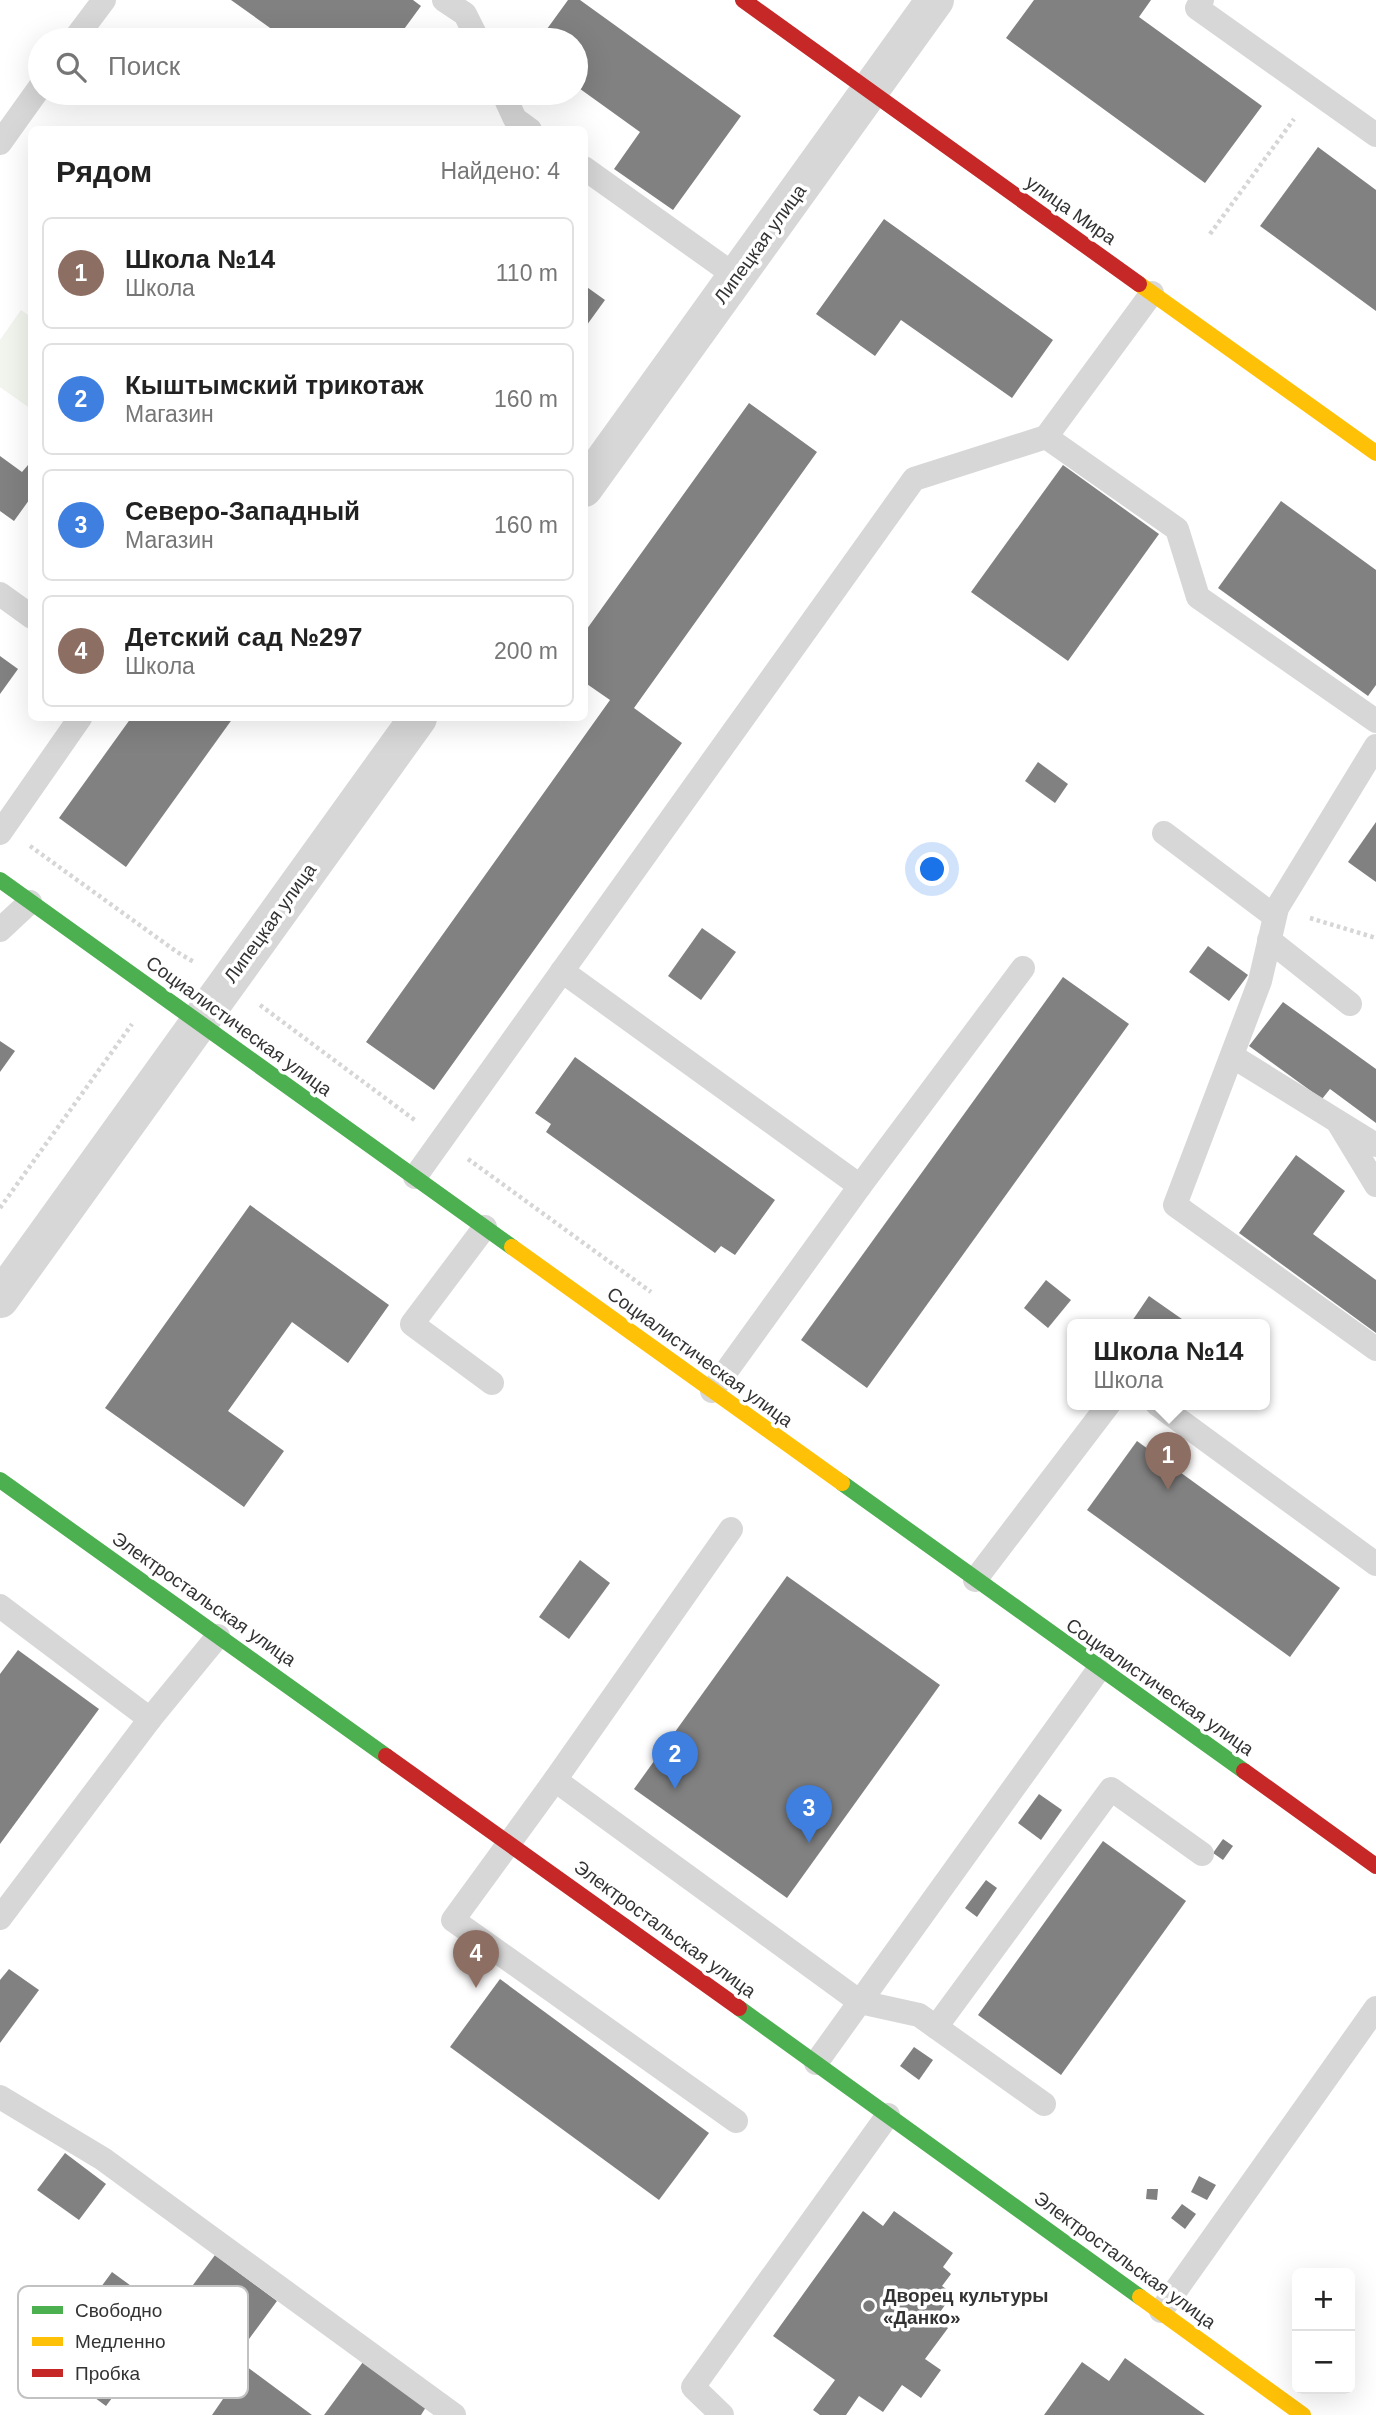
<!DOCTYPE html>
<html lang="ru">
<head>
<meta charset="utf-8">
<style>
	:root { --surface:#fff; --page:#f2f2f2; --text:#222; --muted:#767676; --line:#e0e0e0; --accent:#111827 }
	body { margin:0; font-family:Helvetica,sans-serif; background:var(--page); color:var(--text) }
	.controls { position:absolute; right:21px; bottom:21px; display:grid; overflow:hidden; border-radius:10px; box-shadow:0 7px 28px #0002 }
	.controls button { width:63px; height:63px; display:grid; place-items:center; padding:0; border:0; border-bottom:2px solid var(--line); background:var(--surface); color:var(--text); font:35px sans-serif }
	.you { position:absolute; left:933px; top:870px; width:24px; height:24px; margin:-18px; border:5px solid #fff; border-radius:50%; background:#1a73e8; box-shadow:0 0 0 10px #1a73e833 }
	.badge { display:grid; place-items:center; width:46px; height:46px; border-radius:50%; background:var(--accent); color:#fff; font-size:23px; font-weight:700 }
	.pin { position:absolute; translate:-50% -58px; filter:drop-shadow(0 2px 4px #0008) }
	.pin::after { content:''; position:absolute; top:37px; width:24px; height:21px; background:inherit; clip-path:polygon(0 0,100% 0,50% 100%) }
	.popup { position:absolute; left:1067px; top:1319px; width:203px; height:91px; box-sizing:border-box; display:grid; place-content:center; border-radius:10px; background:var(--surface); filter:drop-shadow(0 2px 5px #0005); font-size:23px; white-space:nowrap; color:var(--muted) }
	.popup b { font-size:26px; color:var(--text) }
	.popup::after { content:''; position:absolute; left:50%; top:100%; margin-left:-14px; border:14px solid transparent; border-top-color:var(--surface) }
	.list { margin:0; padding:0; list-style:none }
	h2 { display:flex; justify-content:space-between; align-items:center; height:91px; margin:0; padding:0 28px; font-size:30px }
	h2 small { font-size:23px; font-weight:400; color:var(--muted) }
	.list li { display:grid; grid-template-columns:46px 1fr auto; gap:21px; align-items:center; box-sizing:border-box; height:112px; margin:0 14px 14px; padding:0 14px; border:2px solid var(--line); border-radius:10px }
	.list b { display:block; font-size:26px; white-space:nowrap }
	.list p { margin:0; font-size:23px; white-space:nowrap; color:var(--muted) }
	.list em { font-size:23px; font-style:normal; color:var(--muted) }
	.icon { flex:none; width:38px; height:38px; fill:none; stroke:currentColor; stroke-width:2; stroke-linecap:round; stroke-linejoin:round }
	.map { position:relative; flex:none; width:1376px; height:2415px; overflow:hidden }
	.search { position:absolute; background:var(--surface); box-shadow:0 7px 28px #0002; left:28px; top:28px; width:560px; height:77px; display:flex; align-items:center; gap:18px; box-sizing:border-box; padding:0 24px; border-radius:38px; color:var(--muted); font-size:26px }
	.panel { position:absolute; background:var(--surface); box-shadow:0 7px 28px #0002; left:28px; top:126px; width:560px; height:595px; border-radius:10px }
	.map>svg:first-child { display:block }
</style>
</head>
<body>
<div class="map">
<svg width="1376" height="2415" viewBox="0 0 1376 2415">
	<rect width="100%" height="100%" fill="#fff"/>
	<polygon fill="#f1f5ed" points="21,310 31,317 31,409 0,387 0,340"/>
	<g fill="#818181">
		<polygon points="231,0 413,0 421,6 396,40 287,40"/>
		<polygon points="568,0 580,0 741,116 673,210 614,169 640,132 576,86 576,40 539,40"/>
		<polygon points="1034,0 1151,0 1139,17 1262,106 1205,183 1006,38"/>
		<polygon points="1318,147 1376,190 1376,311 1260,226"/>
		<polygon points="884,219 1053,340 1012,398 901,320 875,356 816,314"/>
		<polygon points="584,285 605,300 584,329"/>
		<polygon points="749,403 817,452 634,708 682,743 434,1090 366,1042 610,700 584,682 584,633"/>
		<polygon points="0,456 22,472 28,465 32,467 32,496 14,521 0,511"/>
		<polygon points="1063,465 1159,534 1068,661 971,592"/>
		<polygon points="1281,501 1376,570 1376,685 1368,696 1218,588"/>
		<polygon points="0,656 18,669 0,694"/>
		<polygon points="131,718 233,718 126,867 59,818"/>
		<polygon points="1038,762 1068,784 1055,803 1025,781"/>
		<polygon points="1376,822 1376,882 1348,862"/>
		<polygon points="702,928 736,952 701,1000 668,976"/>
		<polygon points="1208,946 1248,975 1229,1001 1189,972"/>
		<polygon points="1063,977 1129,1024 867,1388 801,1340"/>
		<polygon points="1283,1002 1376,1069 1376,1123 1330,1089 1322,1099 1249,1046"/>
		<polygon points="0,1041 15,1051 0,1072"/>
		<polygon points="575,1057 775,1200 735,1255 721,1246 715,1253 546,1132 551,1124 535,1113"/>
		<polygon points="1296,1155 1345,1191 1313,1234 1376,1280 1376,1333 1239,1233"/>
		<polygon points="250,1205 389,1305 348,1363 292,1322 228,1411 284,1451 244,1507 105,1408"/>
		<polygon points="1046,1280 1071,1300 1048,1328 1024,1308"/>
		<polygon points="1149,1296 1189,1324 1130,1324"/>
		<polygon points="1137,1441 1340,1588 1290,1657 1087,1510"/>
		<polygon points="580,1560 610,1583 569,1639 539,1617"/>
		<polygon points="787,1576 940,1685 787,1898 634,1789"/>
		<polygon points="18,1650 99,1709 0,1844 0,1674"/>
		<polygon points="1039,1794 1062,1810 1041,1840 1018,1823"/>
		<polygon points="1223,1839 1233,1846 1223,1860 1213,1853"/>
		<polygon points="1103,1841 1186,1901 1061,2075 978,2015"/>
		<polygon points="986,1880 997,1888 977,1917 965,1908"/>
		<polygon points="9,1969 39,1990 0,2043 0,1980"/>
		<polygon points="500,1979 709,2133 659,2200 450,2047"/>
		<polygon points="914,2047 933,2060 919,2080 900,2066"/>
		<polygon points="65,2153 106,2184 79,2220 37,2190"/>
		<polygon points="1199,2176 1216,2185 1207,2200 1191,2192"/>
		<polygon points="1147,2189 1158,2189 1157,2200 1146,2199"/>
		<polygon points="1182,2204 1196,2214 1185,2229 1171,2218"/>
		<polygon points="863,2211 883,2226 894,2211 953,2253 943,2267 951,2274 942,2286 953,2294 935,2319 948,2328 925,2359 941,2370 921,2398 902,2385 883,2412 859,2396 846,2415 820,2415 813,2410 835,2380 773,2336"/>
		<polygon points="215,2255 277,2301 235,2358 312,2415 212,2415 223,2399 151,2346 106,2406 46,2362 112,2272 171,2315"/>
		<polygon points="1125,2358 1205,2415 1044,2415 1082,2362 1109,2381"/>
		<polygon points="363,2362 426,2407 421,2415 324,2415"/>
	</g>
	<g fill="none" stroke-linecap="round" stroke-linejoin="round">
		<g stroke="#d6d6d6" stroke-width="4.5" stroke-dasharray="3.5 3.5" stroke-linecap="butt">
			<polyline points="1210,234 1294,119"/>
			<polyline points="30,846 177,952 194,962"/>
			<polyline points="1310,918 1376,938"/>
			<polyline points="260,1005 416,1121"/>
			<polyline points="468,1159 651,1292"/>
			<polyline points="0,1208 132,1024"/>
		</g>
		<g stroke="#d7d7d7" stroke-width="24">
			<polyline points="444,0 465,14 478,40"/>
			<polyline points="1202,0 1197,8 1376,135"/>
			<polyline points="74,40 104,0"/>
			<polyline points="503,93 515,119 530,130"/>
			<polyline points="0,143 40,87"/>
			<polyline points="584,168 737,277"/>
			<polyline points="1046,437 1177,529 1198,597 1376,721"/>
			<polyline points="0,594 32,617"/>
			<polyline points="1376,746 1277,908 1260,981 1175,1205 1376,1349"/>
			<polyline points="0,833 80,718"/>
			<polyline points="1164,833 1274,916"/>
			<polyline points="0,930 30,902"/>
			<polyline points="1269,940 1350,1004"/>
			<polyline points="562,971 860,1186"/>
			<polyline points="1232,1056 1376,1145"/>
			<polyline points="1339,1124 1376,1185"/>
			<polyline points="415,1177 914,479 1046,437 1152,293"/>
			<polyline points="485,1227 412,1324 492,1383"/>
			<polyline points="712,1391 860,1186 1023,968"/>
			<polyline points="1157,1404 1376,1564"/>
			<polyline points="731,1529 555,1780 453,1920 736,2121"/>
			<polyline points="975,1580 1109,1404"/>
			<polyline points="0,1606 150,1719"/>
			<polyline points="555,1780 860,2002 919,2015 1044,2104"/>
			<polyline points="0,1918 150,1719 218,1636"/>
			<polyline points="936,2027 1111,1789 1202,1854"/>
			<polyline points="816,2063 1099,1669"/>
			<polyline points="0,2097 103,2159 454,2415"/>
			<polyline points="1161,2311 1376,2008"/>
			<polyline points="722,2415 693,2387 888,2115"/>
		</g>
		<g stroke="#d7d7d7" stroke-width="38">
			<polyline points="584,488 935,0"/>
			<polyline points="0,1299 418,718"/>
		</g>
		<g stroke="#4caf50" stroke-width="16">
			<polyline points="0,880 512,1247"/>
			<polyline points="0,1480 386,1756"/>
			<polyline points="842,1483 1244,1771"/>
			<polyline points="739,2008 1140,2297"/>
		</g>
		<g stroke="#ffc107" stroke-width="16">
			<polyline points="1139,284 1376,453"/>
			<polyline points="512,1247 842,1483"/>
			<polyline points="1140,2297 1303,2415"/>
		</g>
		<g stroke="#c62828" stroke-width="16">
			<polyline points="743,0 1139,284"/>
			<polyline points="386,1756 739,2008"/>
			<polyline points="1244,1771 1376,1866"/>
		</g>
	</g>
	<circle fill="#7a7a7a" stroke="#fff" stroke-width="2.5" cx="869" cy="2306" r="7"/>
	<g text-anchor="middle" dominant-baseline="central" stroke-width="7" stroke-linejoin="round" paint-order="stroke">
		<g font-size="19" fill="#333" stroke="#fff">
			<text transform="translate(1071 210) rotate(35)">улица Мира</text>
			<text transform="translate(760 244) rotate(-54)">Липецкая улица</text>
			<text transform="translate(270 923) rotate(-54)">Липецкая улица</text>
			<text transform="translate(239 1026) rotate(36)">Социалистическая улица</text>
			<text transform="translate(700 1357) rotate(36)">Социалистическая улица</text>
			<text transform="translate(204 1599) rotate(35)">Электростальская улица</text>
			<text transform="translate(1160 1687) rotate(35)">Социалистическая улица</text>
			<text transform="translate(665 1929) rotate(36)">Электростальская улица</text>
			<text transform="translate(1125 2260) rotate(36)">Электростальская улица</text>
		</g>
		<g font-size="19" font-weight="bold" fill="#333" stroke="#fff" text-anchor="start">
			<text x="883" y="2295">Дворец культуры<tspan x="883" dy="22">«Данко»</tspan></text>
		</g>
	</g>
	<rect x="18" y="2286" width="230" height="112" rx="10" fill="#fff" stroke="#c2c2c2" stroke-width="2"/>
	<rect x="32" y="2306" width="31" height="8" fill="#4caf50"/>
	<rect x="32" y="2337" width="31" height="9" fill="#ffc107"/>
	<rect x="32" y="2369" width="31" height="8" fill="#c62828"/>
	<g font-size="19" fill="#333">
		<text x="75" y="2317">Свободно</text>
		<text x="75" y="2348">Медленно</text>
		<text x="75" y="2380">Пробка</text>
	</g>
</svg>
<div class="controls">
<button>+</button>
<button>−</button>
</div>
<div class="you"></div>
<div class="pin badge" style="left:1168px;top:1490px;background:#8d6e63">1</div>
<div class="popup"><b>Школа №14</b>Школа</div>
<div class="pin badge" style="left:675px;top:1789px;background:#3f7fe0">2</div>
<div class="pin badge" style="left:809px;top:1843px;background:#3f7fe0">3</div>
<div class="pin badge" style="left:476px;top:1988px;background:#8d6e63">4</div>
<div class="search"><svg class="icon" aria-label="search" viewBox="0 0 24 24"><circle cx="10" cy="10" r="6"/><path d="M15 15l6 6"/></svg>Поиск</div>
<section class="panel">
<h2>Рядом<small>Найдено: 4</small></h2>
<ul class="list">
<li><span class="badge" style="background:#8d6e63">1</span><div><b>Школа №14</b><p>Школа</p></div><em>110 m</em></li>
<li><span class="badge" style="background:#3f7fe0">2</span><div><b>Кыштымский трикотаж</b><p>Магазин</p></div><em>160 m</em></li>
<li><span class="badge" style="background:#3f7fe0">3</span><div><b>Северо-Западный</b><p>Магазин</p></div><em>160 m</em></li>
<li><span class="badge" style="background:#8d6e63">4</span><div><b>Детский сад №297</b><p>Школа</p></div><em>200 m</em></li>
</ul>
</section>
</div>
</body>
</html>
